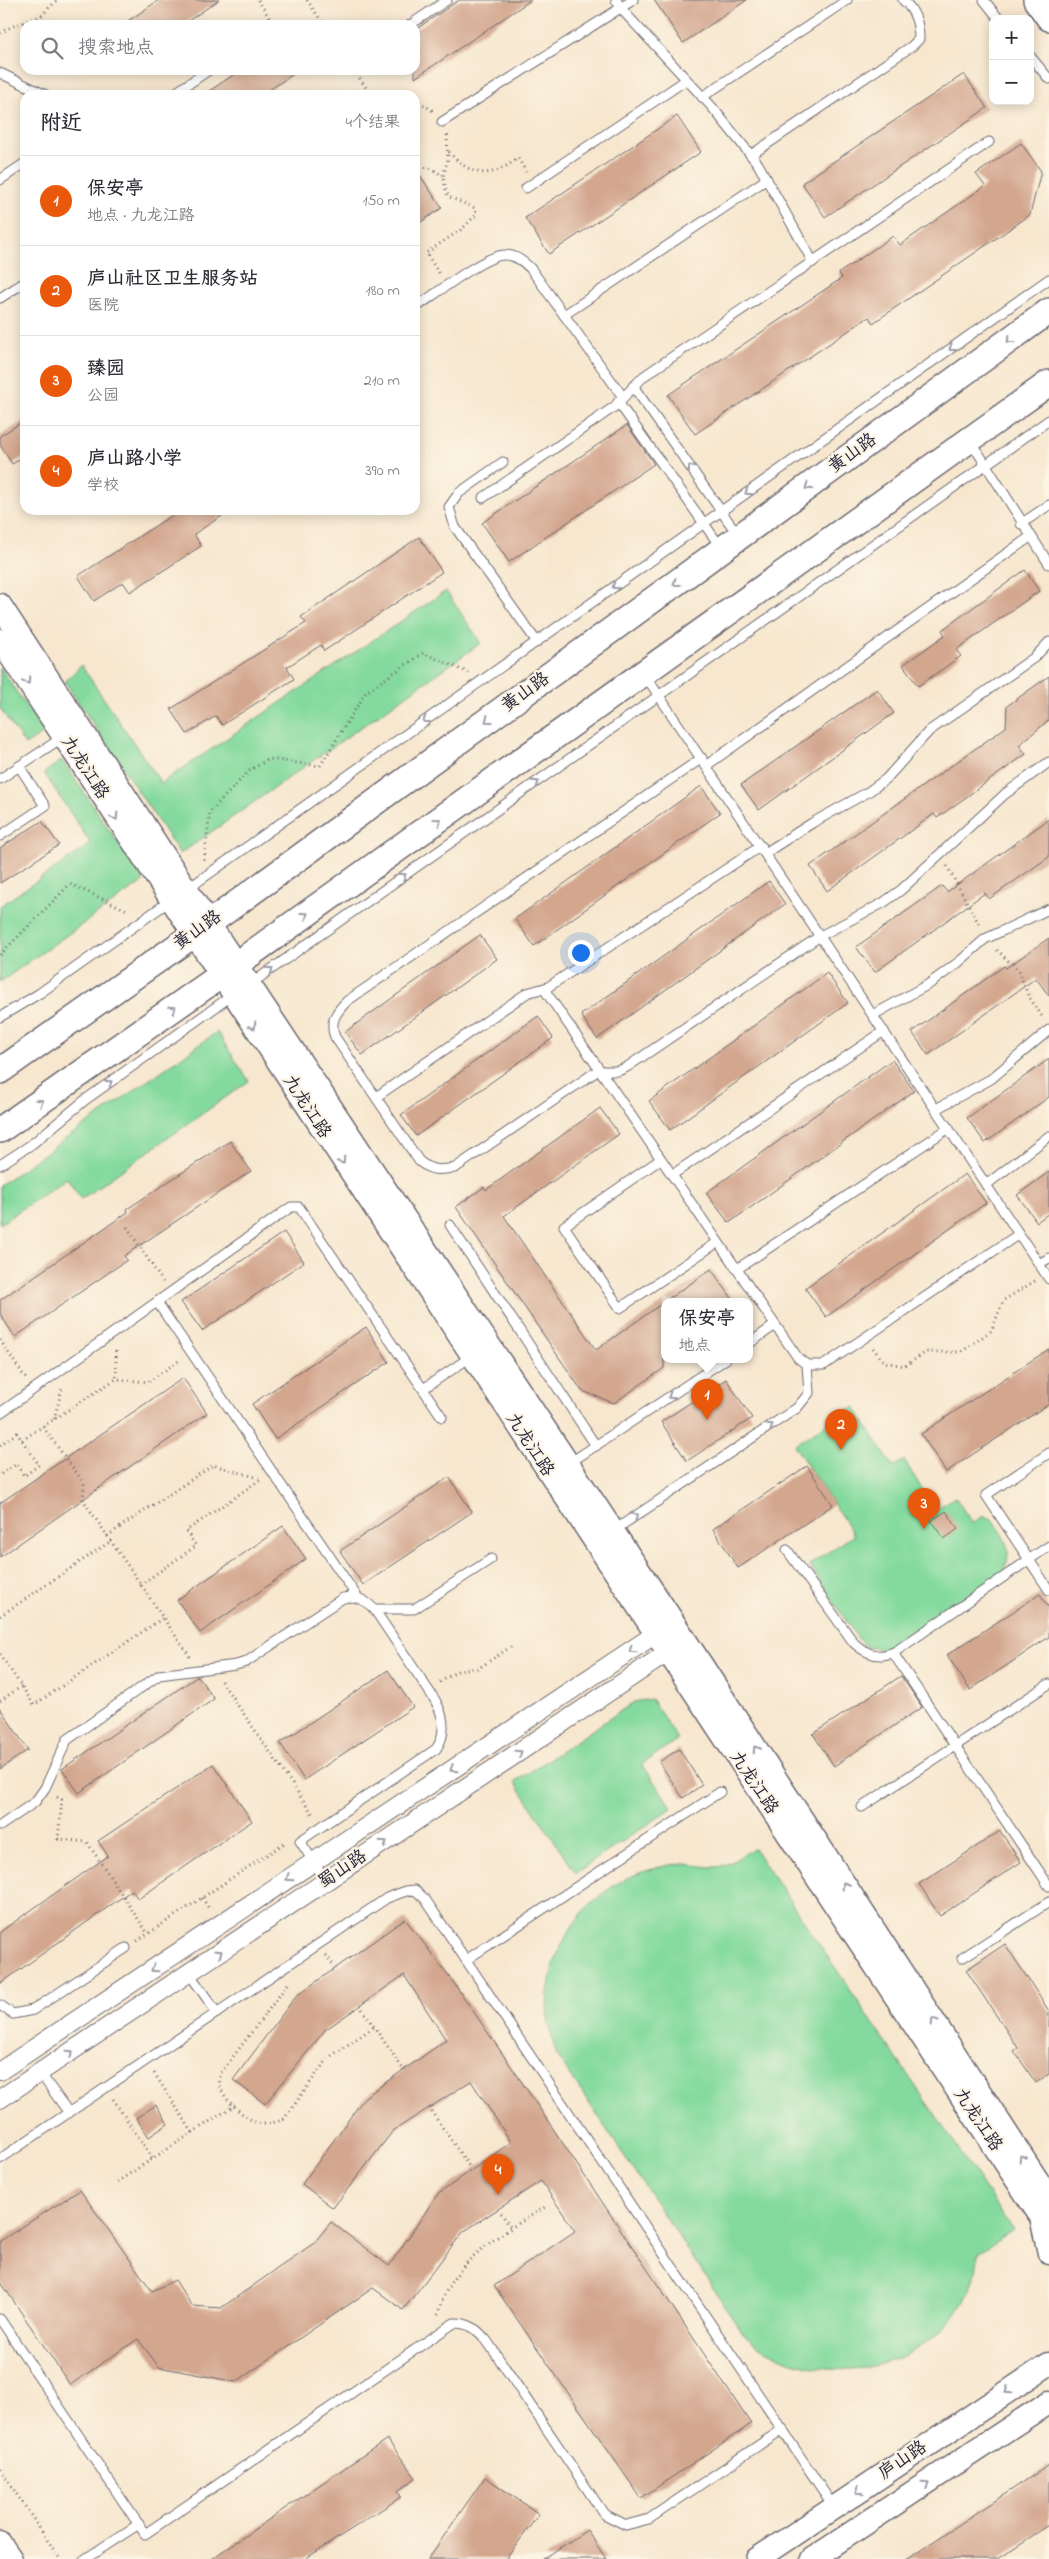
<!DOCTYPE html>
<html lang="zh">
<head>
<meta charset="utf-8">
<style>
	:root { --surface:#fff; --page:#f7f7f7; --text:#2b2b33; --muted:#7c7c81; --line:#e1e1e2; --accent:#ea580c }
	body { margin:0; font-family:"Indie Flower","LXGW WenKai TC",sans-serif; background:var(--page); color:var(--text) }
	.controls { position:absolute; right:15px; top:15px; display:grid; overflow:hidden; border-radius:10px; box-shadow:0 2px 12px #0003 }
	.controls button { width:45px; height:45px; display:grid; place-items:center; padding:0; border:0; border-bottom:1px solid var(--line); background:var(--surface); color:var(--text); font:25px sans-serif }
	.you { position:absolute; left:580px; top:952px; width:18px; height:18px; margin:-12px; border:4px solid #fff; border-radius:50%; background:#1a73e8; box-shadow:0 0 0 8px #1a73e833 }
	.badge { display:grid; place-items:center; width:32px; height:32px; border-radius:50%; background:var(--accent); color:#fff; font-size:16px; font-weight:700 }
	.pin { position:absolute; translate:-50% -41px; filter:drop-shadow(0 1px 2px #0008) }
	.pin::after { content:''; position:absolute; top:26px; width:18px; height:15px; background:inherit; clip-path:polygon(0 0,100% 0,50% 100%) }
	.popup { position:absolute; left:661px; top:1298px; width:92px; height:65px; box-sizing:border-box; display:grid; place-content:center; border-radius:10px; background:var(--surface); filter:drop-shadow(0 1px 4px #0005); font-size:16px; white-space:nowrap; color:var(--muted) }
	.popup b { font-size:19px; color:var(--text) }
	.popup::after { content:''; position:absolute; left:50%; top:100%; margin-left:-10px; border:10px solid transparent; border-top-color:var(--surface) }
	.list { margin:0; padding:0; list-style:none }
	h2 { display:flex; justify-content:space-between; align-items:center; height:65px; margin:0; padding:0 20px; font-size:21px }
	h2 small { font-size:16px; font-weight:400; color:var(--muted) }
	.list li { display:grid; grid-template-columns:32px 1fr auto; gap:15px; align-items:center; box-sizing:border-box; height:90px; padding:0 20px; border-top:1px solid var(--line) }
	.list b { display:block; font-size:19px; white-space:nowrap }
	.list p { margin:0; font-size:16px; white-space:nowrap; color:var(--muted) }
	.list em { font-size:16px; font-style:normal; color:var(--muted) }
	.icon { flex:none; width:28px; height:28px; fill:none; stroke:currentColor; stroke-width:2; stroke-linecap:round; stroke-linejoin:round }
	.map { position:relative; flex:none; width:1049px; height:2559px; overflow:hidden }
	.search { position:absolute; background:var(--surface); box-shadow:0 2px 12px #0003; left:20px; top:20px; width:400px; height:55px; display:flex; align-items:center; gap:12px; box-sizing:border-box; padding:0 18px; border-radius:15px; color:var(--muted); font-size:19px }
	.panel { position:absolute; background:var(--surface); box-shadow:0 2px 12px #0003; left:20px; top:90px; width:400px; height:425px; border-radius:15px }
	.map>svg:first-child { display:block }
</style>
</head>
<body>
<div class="map">
<svg width="1049" height="2559" viewBox="0 0 1049 2559">
	<rect width="100%" height="100%" fill="#fcf5e5"/>
	<filter id="ink" filterUnits="userSpaceOnUse"><feTurbulence type="fractalNoise" baseFrequency=".02" numOctaves="2"/><feDisplacementMap in="SourceGraphic" scale="10" xChannelSelector="R" yChannelSelector="G"/><feConvolveMatrix kernelMatrix="1 2 1 2 8 2 1 2 1" color-interpolation-filters="sRGB"/></filter>
	<filter id="wash" filterUnits="userSpaceOnUse"><feTurbulence type="fractalNoise" baseFrequency=".0096" numOctaves="4" result="noise"/><feDisplacementMap in="SourceGraphic" scale="20" xChannelSelector="R" yChannelSelector="G"/><feGaussianBlur stdDeviation="1.12" result="paint"/><feColorMatrix in="noise" values="0 0 0 0 0 0 0 0 0 0 0 0 0 0 0 0 0 1.4 0 .05"/><feComposite in="paint" operator="in"/></filter>
	<g filter="url(#wash)">
		<rect width="100%" height="100%" fill="#f7e7cf"/>
		<g fill="#84da9e" stroke="#537e6c">
			<polygon points="446,591 481,643 180,854 65,682 81,665 161,783"/>
			<polygon points="0,667 44,733 25,745 0,708"/>
			<polygon points="62,760 144,881 0,982 0,906 91,844 44,773"/>
			<polygon points="217,1032 249,1081 81,1199 67,1178 0,1224 0,1185"/>
			<path d="M854 1406 893 1467 904 1460 935 1510 955 1497 972 1523 984 1516 992 1519C1005 1539 1015 1550 1002 1573L890 1648H868L859 1640 809 1565 854 1535 794 1445Z"/>
			<polygon points="651,1699 678,1739 642,1764 672,1808 576,1873 515,1782 634,1702"/>
			<path d="M754 1848 1013 2230 979 2253C977 2263 976 2276 972 2286 937 2365 842 2391 767 2351 758 2347 750 2339 743 2333L556 2054C551 2035 545 2014 548 1994 554 1935 595 1883 653 1869 662 1866 674 1864 683 1864 696 1864 713 1870 725 1865 735 1861 745 1853 754 1848Z"/>
		</g>
		<g id="blocks">
			<g fill="#d3a68e">
				<polygon points="159,0 219,0 182,25 122,25"/>
				<polygon points="459,0 531,0 415,78 415,30"/>
				<polygon points="654,0 747,0 683,43"/>
				<polygon points="241,70 299,70 262,95 203,95"/>
				<polygon points="964,74 987,108 825,217 802,183"/>
				<polygon points="677,116 701,152 549,254 525,218"/>
				<polygon points="1021,143 1041,171 1030,215 873,323 869,317 695,434 668,395 842,278 839,273 893,236 900,245 985,186 976,174"/>
				<polygon points="415,168 442,208 415,226"/>
				<polygon points="25,420 25,456 12,464 0,445 0,436"/>
				<polygon points="627,425 654,464 509,562 482,523"/>
				<polygon points="180,510 231,510 194,534 201,546 130,592 123,582 94,601 78,576"/>
				<polygon points="419,537 442,572 324,651 321,645 287,667 294,679 222,725 216,716 187,734 171,709 306,623 301,617"/>
				<polygon points="1025,570 1039,591 956,650 961,656 918,686 903,665 945,635 942,630"/>
				<polygon points="1049,676 1049,720 1019,745 1026,754 937,818 934,814 827,891 810,866 1006,727 1007,706"/>
				<polygon points="877,689 894,713 759,810 741,785"/>
				<polygon points="701,786 720,813 534,946 515,919"/>
				<polygon points="1049,819 1049,857 989,899 985,893 875,972 856,947 942,886 947,892"/>
				<polygon points="42,821 59,845 0,883 0,848"/>
				<polygon points="769,881 785,904 597,1039 581,1015"/>
				<polygon points="480,935 497,959 362,1055 345,1032"/>
				<polygon points="1049,938 1049,996 1036,978 928,1055 912,1032 1004,966 1006,968"/>
				<polygon points="827,973 848,1003 670,1130 649,1101"/>
				<polygon points="538,1016 553,1038 416,1136 401,1115"/>
				<polygon points="1049,1059 1049,1097 985,1143 967,1118"/>
				<polygon points="892,1060 914,1091 729,1223 706,1193"/>
				<polygon points="600,1108 619,1134 504,1216 596,1350 664,1302 664,1368 614,1403 582,1391 456,1207 484,1187 486,1190"/>
				<polygon points="230,1141 251,1171 124,1256 127,1260 15,1337 0,1314 0,1300 128,1212 127,1209"/>
				<polygon points="1049,1172 1049,1213 1037,1222 1017,1195"/>
				<polygon points="965,1174 986,1203 826,1317 805,1288"/>
				<polygon points="284,1232 304,1262 202,1331 181,1302"/>
				<polygon points="711,1269 734,1301 665,1301 690,1284"/>
				<polygon points="366,1327 389,1362 275,1439 252,1404"/>
				<polygon points="1049,1349 1049,1404 946,1472 921,1434"/>
				<polygon points="183,1378 207,1413 0,1557 0,1503"/>
				<polygon points="726,1379 752,1418 687,1461 661,1422"/>
				<polygon points="807,1466 833,1505 738,1568 713,1529"/>
				<polygon points="449,1477 472,1512 363,1585 340,1551"/>
				<polygon points="946,1511 958,1529 944,1539 931,1521"/>
				<polygon points="283,1526 306,1559 200,1633 177,1600"/>
				<polygon points="1040,1594 1049,1608 1049,1637 970,1690 947,1655"/>
				<polygon points="388,1670 413,1707 304,1780 280,1743"/>
				<polygon points="198,1676 214,1699 79,1793 62,1769"/>
				<polygon points="901,1676 922,1707 834,1766 813,1734"/>
				<polygon points="0,1708 28,1750 0,1769"/>
				<polygon points="679,1749 702,1785 683,1798 659,1762"/>
				<polygon points="213,1764 252,1821 138,1899 132,1890 0,1984 0,1932 108,1856 98,1841"/>
				<polygon points="1000,1831 1021,1862 940,1916 919,1884"/>
				<polygon points="405,1919 449,1976 515,2072 751,2424 641,2498 494,2286 575,2231 541,2181 463,2232 403,2310 373,2288 236,2382 159,2367 138,2339 70,2385 0,2281 0,2241 80,2190 152,2291 175,2280 192,2306 221,2308 314,2243 331,2222 389,2266 437,2195 511,2142 471,2081 393,2131 333,2208 302,2184 365,2097 446,2040 404,1975 325,2030 265,2104 233,2080 296,1996"/>
				<polygon points="1005,1944 1049,2011 1049,2074 1036,2083 1014,2051 1018,2048 966,1970"/>
				<polygon points="156,2105 168,2124 149,2137 136,2118"/>
				<polygon points="387,2439 416,2478 398,2491 401,2497 305,2559 211,2559"/>
				<polygon points="1049,2465 1049,2525 997,2559 907,2559"/>
				<polygon points="485,2477 539,2514 506,2559 428,2559"/>
				<polygon points="587,2530 606,2559 543,2559"/>
			</g>
		</g>
	</g>
	<g filter="url(#ink)">
		<use href="#blocks" fill-opacity="0" stroke="#6d676f" stroke-width="1"/>
		<g fill="none" stroke-linecap="round" stroke-linejoin="round">
			<g stroke="#6d676f" stroke-width="11">
				<g id="service">
					<polyline points="616,0 625,13 712,107 758,164 813,262"/>
					<polyline points="984,0 999,19"/>
					<polyline points="410,25 447,0"/>
					<polyline points="1030,56 1049,79"/>
					<polyline points="0,73 46,95"/>
					<polyline points="172,95 209,70"/>
					<polyline points="702,97 847,0"/>
					<polyline points="442,122 633,0"/>
					<path d="M751 155 912 46 919 39C919 23 915 11 903 0"/>
					<polyline points="0,180 25,163"/>
					<polyline points="526,188 686,80"/>
					<polyline points="0,298 25,282"/>
					<path d="M415 308C433 296 486 254 505 255 516 255 524 262 531 269L623 397"/>
					<polyline points="564,315 767,179"/>
					<polyline points="633,386 738,535"/>
					<polyline points="618,402 722,549"/>
					<polyline points="970,440 1049,564"/>
					<polyline points="503,462 459,493 449,507 455,527 537,642"/>
					<polyline points="483,498 614,407 644,376 989,142"/>
					<polyline points="1021,524 1049,505"/>
					<polyline points="645,675 1049,1279"/>
					<path d="M702 758 347 1001C336 1012 329 1022 335 1037L419 1161C432 1172 440 1170 455 1168L597 1071H618L627 1067 820 936 883 903 901 890 1005 794 1049 762"/>
					<polyline points="707,765 1030,537"/>
					<polyline points="0,779 63,737"/>
					<polyline points="0,836 45,806 19,766"/>
					<polyline points="765,853 812,823 868,792 886,779 929,731 1035,657 1049,642"/>
					<polyline points="186,890 1049,279"/>
					<polyline points="249,985 1049,420"/>
					<polyline points="544,989 798,1358 807,1365 824,1365 1019,1234"/>
					<polyline points="873,1015 929,984 959,962 985,939 1049,909"/>
					<polyline points="0,1017 40,993 171,900"/>
					<polyline points="376,1097 527,993 548,987 761,846"/>
					<polyline points="936,1109 991,1079 1049,1030"/>
					<polyline points="661,1159 564,1226 620,1308 718,1242"/>
					<polyline points="0,1165 32,1144 85,1100 234,994"/>
					<polyline points="672,1175 884,1031"/>
					<polyline points="986,1185 1049,1136"/>
					<polyline points="450,1225 596,1446"/>
					<polyline points="1039,1264 1049,1258"/>
					<polyline points="737,1269 949,1128"/>
					<polyline points="157,1302 358,1598"/>
					<polyline points="750,1343 775,1325"/>
					<polyline points="423,1389 472,1356"/>
					<polyline points="0,1413 291,1207 299,1207 442,1417"/>
					<polyline points="1049,1453 986,1495 1049,1590"/>
					<polyline points="568,1464 726,1359"/>
					<polyline points="613,1531 797,1408 809,1393 807,1365"/>
					<path d="M787 1550 854 1643C867 1655 880 1659 896 1651L1049 1546"/>
					<polyline points="374,1609 414,1609 491,1559"/>
					<polyline points="893,1653 1049,1886"/>
					<polyline points="862,1807 1049,1684"/>
					<path d="M0 1826 35 1802 45 1788 67 1740 159 1675 236 1665 246 1662 343 1598C356 1595 365 1600 374 1609L435 1700C444 1716 447 1733 436 1749L300 1841 326 1881"/>
					<polyline points="962,1958 1049,1902"/>
					<polyline points="466,1960 720,1792"/>
					<polyline points="189,1973 217,2013"/>
					<polyline points="0,2005 13,2014 33,2010 126,1948"/>
					<polyline points="40,2073 69,2113"/>
					<polyline points="0,2159 387,1898 406,1891 415,1890 425,1899 834,2507"/>
					<path d="M0 2319 145 2534 454 2323C470 2323 477 2329 487 2341L604 2514 626 2525 649 2519 783 2429"/>
					<polyline points="85,2559 139,2524"/>
				</g>
			</g>
			<g stroke="#6d676f" stroke-width="20">
				<g id="minor">
					<polyline points="0,2071 666,1627"/>
					<polyline points="0,2099 679,1645"/>
				</g>
			</g>
			<g stroke="#6d676f" stroke-width="25">
				<g id="tertiary">
					<polyline points="0,605 209,924 686,1641 1049,2198"/>
					<polyline points="0,640 1041,2217 1049,2253"/>
					<polyline points="0,2543 11,2559"/>
					<polyline points="757,2559 1049,2364"/>
					<polyline points="812,2559 1049,2402"/>
				</g>
			</g>
			<g stroke="#6d676f" stroke-width="28">
				<g id="secondary">
					<polyline points="1036,0 1049,18"/>
					<polyline points="0,1071 193,935 1049,311"/>
					<polyline points="0,1130 220,976 1049,383"/>
				</g>
			</g>
			<g stroke="#6d676f" stroke-width="3" stroke-dasharray="1 4" stroke-linecap="butt">
				<polyline points="258,0 274,25"/>
				<polyline points="307,0 324,25"/>
				<polyline points="0,33 11,27 41,16 57,0"/>
				<polyline points="354,70 371,95"/>
				<polyline points="384,95 402,95"/>
				<polyline points="415,99 433,111"/>
				<path d="M449 152C472 177 490 180 518 158L526 172"/>
				<path d="M415 169C427 165 433 169 443 176"/>
				<polyline points="439,273 426,253 462,229 476,215 475,208 449,197 446,191 443,176 448,159 447,135"/>
				<polyline points="204,860 210,812 250,770 269,759 320,766 366,692 423,653 469,673"/>
				<polyline points="947,866 980,926"/>
				<polyline points="997,950 1019,971 1028,995 1043,1018"/>
				<polyline points="0,955 70,884 129,911"/>
				<polyline points="127,1227 163,1282"/>
				<polyline points="0,1340 26,1379"/>
				<polyline points="873,1348 884,1362 905,1366 926,1352 961,1352 991,1331 1004,1300 1035,1281"/>
				<polyline points="116,1351 116,1379"/>
				<polyline points="54,1419 62,1389"/>
				<polyline points="43,1427 84,1483 83,1500 190,1657"/>
				<polyline points="22,1440 116,1379 148,1382 180,1360"/>
				<polyline points="0,1445 17,1433 39,1465 24,1476 17,1464 0,1475"/>
				<polyline points="107,1536 213,1465 259,1478"/>
				<polyline points="140,1585 196,1546 186,1531 261,1479"/>
				<polyline points="0,1616 111,1541"/>
				<polyline points="0,1654 34,1705 163,1618"/>
				<polyline points="221,1681 314,1816"/>
				<polyline points="440,1682 459,1670 479,1668 512,1646"/>
				<polyline points="0,1701 22,1686"/>
				<polyline points="57,1797 62,1800 58,1839 87,1842 148,1934"/>
				<polyline points="202,1898 210,1910"/>
				<polyline points="137,1941 286,1842"/>
				<polyline points="326,1955 334,1966"/>
				<path d="M288 1984 220 2074C220 2079 219 2084 221 2089 226 2101 248 2122 262 2124 270 2124 277 2122 284 2119L328 2058 374 2027"/>
				<polyline points="362,2009 403,2069"/>
				<polyline points="154,2073 193,2133"/>
				<polyline points="113,2099 153,2159"/>
				<polyline points="431,2111 469,2166"/>
				<polyline points="117,2182 235,2105"/>
				<polyline points="501,2213 511,2228"/>
				<path d="M438 2315C449 2261 503 2233 547 2206"/>
				<polyline points="0,2469 60,2559"/>
			</g>
			<use href="#service" stroke="#fff" stroke-width="9"/>
			<use href="#minor" stroke="#fff" stroke-width="18"/>
			<use href="#tertiary" stroke="#fff" stroke-width="22"/>
			<use href="#secondary" stroke="#fff" stroke-width="25"/>
		</g>
		<defs><path id="oneway-chevron" d="M-2-3.5L2.5 0L-2 3.5" fill="none" stroke-width="1.6" stroke-linecap="round" stroke-linejoin="round" transform="scale(1.25)"/></defs>
		<g stroke="#9c9ca7">
			<use href="#oneway-chevron" transform="translate(1010 340) rotate(144)"/>
			<use href="#oneway-chevron" transform="translate(952 348) rotate(145)"/>
			<use href="#oneway-chevron" transform="translate(691 468) rotate(-125)"/>
			<use href="#oneway-chevron" transform="translate(808 487) rotate(144)"/>
			<use href="#oneway-chevron" transform="translate(748 492) rotate(145)"/>
			<use href="#oneway-chevron" transform="translate(676 583) rotate(144)"/>
			<use href="#oneway-chevron" transform="translate(615 586) rotate(145)"/>
			<use href="#oneway-chevron" transform="translate(27 681) rotate(57)"/>
			<use href="#oneway-chevron" transform="translate(426 720) rotate(145)"/>
			<use href="#oneway-chevron" transform="translate(488 720) rotate(144)"/>
			<use href="#oneway-chevron" transform="translate(536 783) rotate(-35)"/>
			<use href="#oneway-chevron" transform="translate(115 817) rotate(57)"/>
			<use href="#oneway-chevron" transform="translate(438 821) rotate(-36)"/>
			<use href="#oneway-chevron" transform="translate(403 876) rotate(-35)"/>
			<use href="#oneway-chevron" transform="translate(305 915) rotate(-36)"/>
			<use href="#oneway-chevron" transform="translate(270 970) rotate(-35)"/>
			<use href="#oneway-chevron" transform="translate(173 1009) rotate(-35)"/>
			<use href="#oneway-chevron" transform="translate(253 1026) rotate(57)"/>
			<use href="#oneway-chevron" transform="translate(109 1083) rotate(-36)"/>
			<use href="#oneway-chevron" transform="translate(40 1102) rotate(-35)"/>
			<use href="#oneway-chevron" transform="translate(342 1161) rotate(57)"/>
			<use href="#oneway-chevron" transform="translate(671 1396) rotate(146)"/>
			<use href="#oneway-chevron" transform="translate(770 1426) rotate(-34)"/>
			<use href="#oneway-chevron" transform="translate(635 1516) rotate(-34)"/>
			<use href="#oneway-chevron" transform="translate(632 1650) rotate(146)"/>
			<use href="#oneway-chevron" transform="translate(756 1749) rotate(-123)"/>
			<use href="#oneway-chevron" transform="translate(519 1753) rotate(-34)"/>
			<use href="#oneway-chevron" transform="translate(453 1769) rotate(146)"/>
			<use href="#oneway-chevron" transform="translate(384 1843) rotate(-34)"/>
			<use href="#oneway-chevron" transform="translate(289 1878) rotate(146)"/>
			<use href="#oneway-chevron" transform="translate(845 1885) rotate(-123)"/>
			<use href="#oneway-chevron" transform="translate(219 1953) rotate(-34)"/>
			<use href="#oneway-chevron" transform="translate(154 1969) rotate(146)"/>
			<use href="#oneway-chevron" transform="translate(934 2021) rotate(-123)"/>
			<use href="#oneway-chevron" transform="translate(70 2053) rotate(-34)"/>
			<use href="#oneway-chevron" transform="translate(1022 2158) rotate(-123)"/>
			<use href="#oneway-chevron" transform="translate(1008 2391) rotate(146)"/>
			<use href="#oneway-chevron" transform="translate(926 2484) rotate(-34)"/>
			<use href="#oneway-chevron" transform="translate(859 2491) rotate(146)"/>
		</g>
	</g>
	<g text-anchor="middle" dominant-baseline="central" stroke-width="4.5" stroke-linejoin="round" paint-order="stroke">
		<g font-size="18" fill="#22223b" stroke="#fcf5e5">
			<text transform="translate(853 454) rotate(-36)">黄山路</text>
			<text transform="translate(526 693) rotate(-36)">黄山路</text>
			<text transform="translate(84 768) rotate(57)">九龙江路</text>
			<text transform="translate(198 931) rotate(-36)">黄山路</text>
			<text transform="translate(306 1107) rotate(57)">九龙江路</text>
			<text transform="translate(529 1445) rotate(57)">九龙江路</text>
			<text transform="translate(753 1783) rotate(56)">九龙江路</text>
			<text transform="translate(343 1870) rotate(-34)">蜀山路</text>
			<text transform="translate(977 2120) rotate(56)">九龙江路</text>
			<text transform="translate(903 2461) rotate(-34)">庐山路</text>
		</g>
	</g>
</svg>
<div class="controls">
<button>+</button>
<button>−</button>
</div>
<div class="you"></div>
<div class="pin badge" style="left:707px;top:1420px">1</div>
<div class="popup"><b>保安亭</b>地点</div>
<div class="pin badge" style="left:841px;top:1450px">2</div>
<div class="pin badge" style="left:924px;top:1529px">3</div>
<div class="pin badge" style="left:498px;top:2195px">4</div>
<div class="search"><svg class="icon" aria-label="search" viewBox="0 0 24 24"><circle cx="10" cy="10" r="6"/><path d="M15 15l6 6"/></svg>搜索地点</div>
<section class="panel">
<h2>附近<small>4个结果</small></h2>
<ul class="list">
<li><span class="badge">1</span><div><b>保安亭</b><p>地点 · 九龙江路</p></div><em>150 m</em></li>
<li><span class="badge">2</span><div><b>庐山社区卫生服务站</b><p>医院</p></div><em>180 m</em></li>
<li><span class="badge">3</span><div><b>臻园</b><p>公园</p></div><em>210 m</em></li>
<li><span class="badge">4</span><div><b>庐山路小学</b><p>学校</p></div><em>390 m</em></li>
</ul>
</section>
</div>
</body>
</html>
